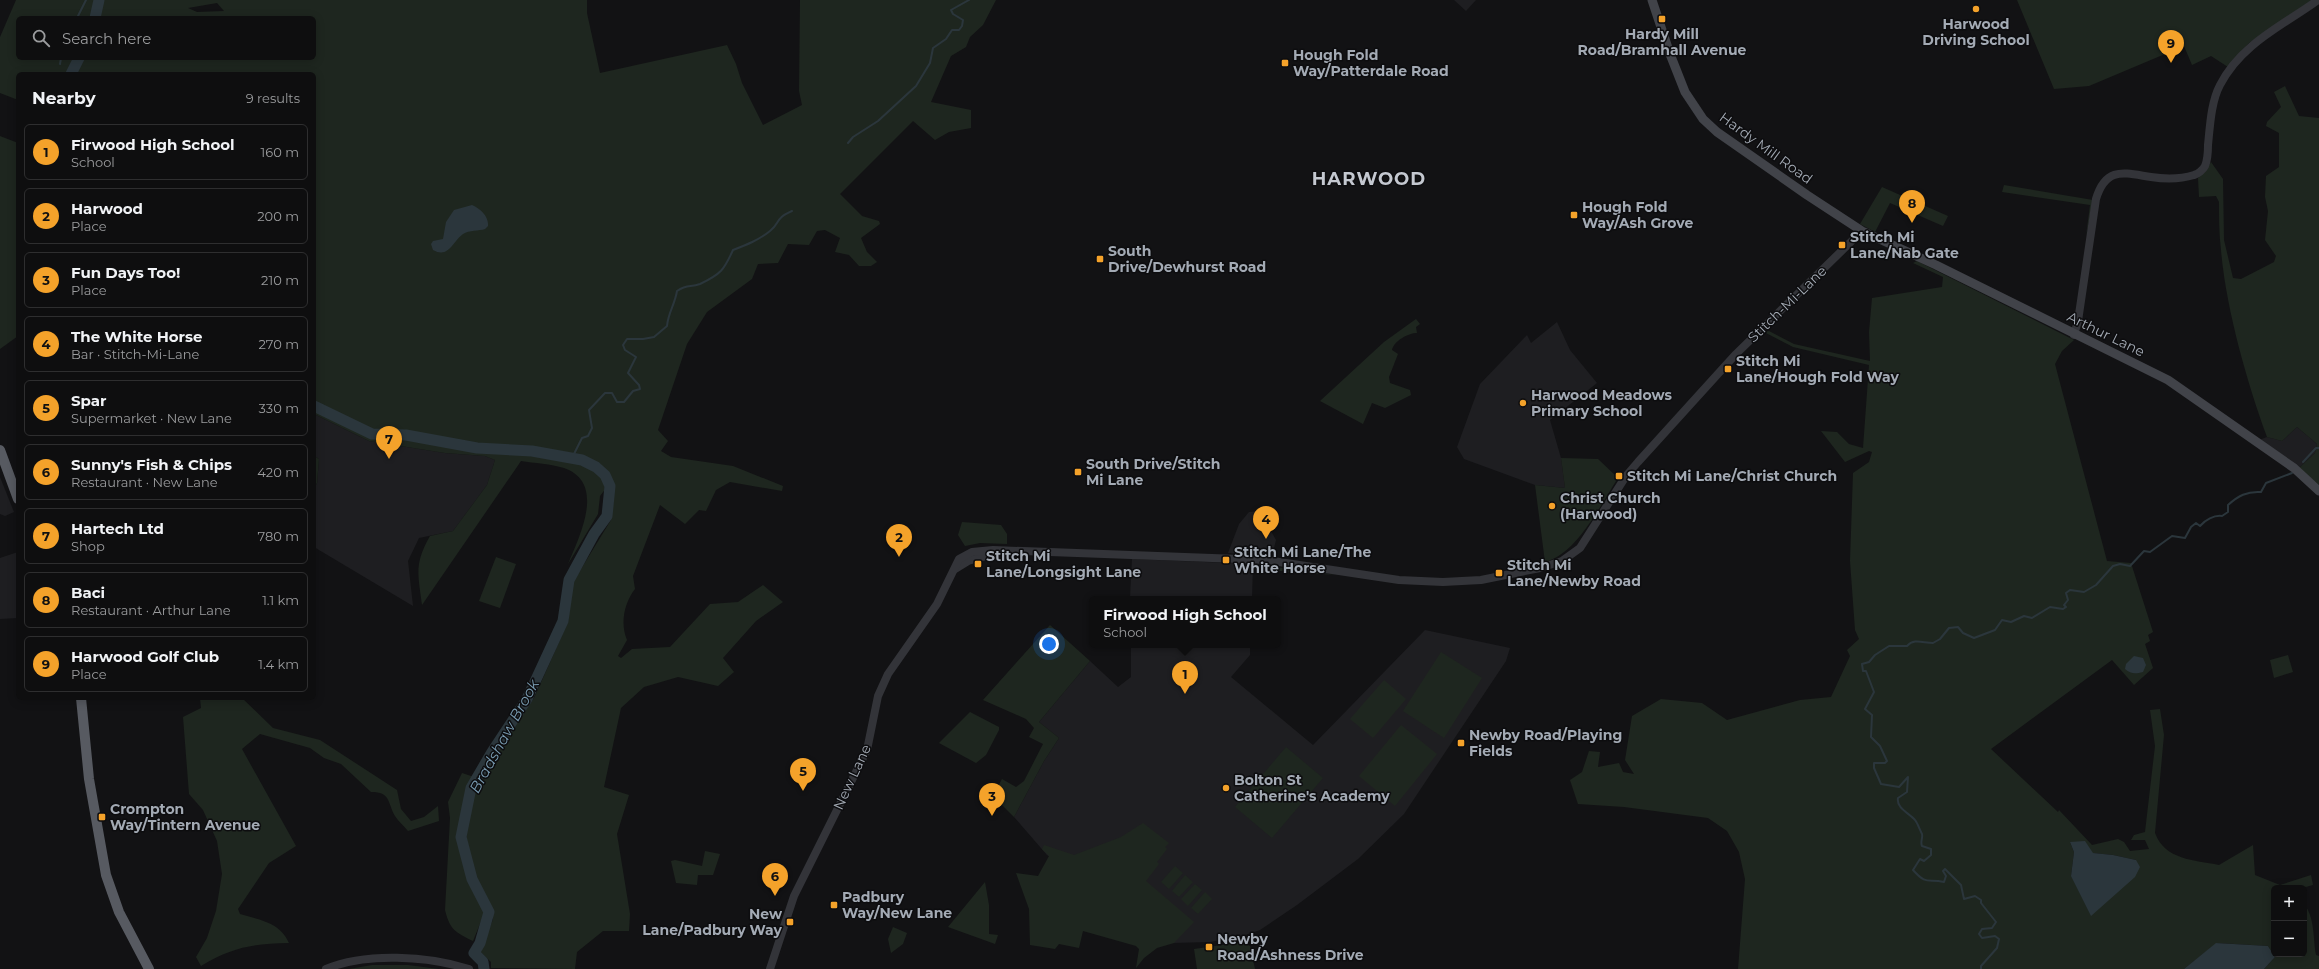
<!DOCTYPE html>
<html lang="en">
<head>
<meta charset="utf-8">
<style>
	:root { --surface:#0e0e0f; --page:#171718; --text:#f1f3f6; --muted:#9b9c9e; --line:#2e2e2f; --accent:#f4a22a }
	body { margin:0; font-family:Montserrat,sans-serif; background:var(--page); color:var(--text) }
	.controls { position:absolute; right:12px; bottom:12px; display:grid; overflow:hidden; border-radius:6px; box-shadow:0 2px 10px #0003 }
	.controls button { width:36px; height:36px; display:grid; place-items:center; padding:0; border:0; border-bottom:1px solid var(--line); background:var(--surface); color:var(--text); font:20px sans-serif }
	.you { position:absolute; left:1049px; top:644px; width:14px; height:14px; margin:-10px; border:3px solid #fff; border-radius:50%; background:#1a73e8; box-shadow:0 0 0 6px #1a73e833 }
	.badge { display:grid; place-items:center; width:26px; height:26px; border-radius:50%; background:var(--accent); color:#111; font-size:13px; font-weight:700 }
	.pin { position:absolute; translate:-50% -33px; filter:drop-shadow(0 1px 2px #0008) }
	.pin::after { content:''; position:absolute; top:21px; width:14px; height:12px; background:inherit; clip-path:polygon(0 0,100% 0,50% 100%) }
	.popup { position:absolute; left:1089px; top:596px; width:192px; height:52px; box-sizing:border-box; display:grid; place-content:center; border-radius:6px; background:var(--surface); filter:drop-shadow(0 1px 3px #0005); font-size:13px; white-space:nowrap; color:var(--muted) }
	.popup b { font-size:15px; color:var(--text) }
	.popup::after { content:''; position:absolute; left:50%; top:100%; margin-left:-8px; border:8px solid transparent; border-top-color:var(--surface) }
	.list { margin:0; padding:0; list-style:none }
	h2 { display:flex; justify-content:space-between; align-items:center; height:52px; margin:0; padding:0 16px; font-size:17px }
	h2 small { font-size:13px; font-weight:400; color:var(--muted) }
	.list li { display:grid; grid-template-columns:26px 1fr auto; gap:12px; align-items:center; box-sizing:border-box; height:56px; margin:0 8px 8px; padding:0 8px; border:1px solid var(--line); border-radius:6px }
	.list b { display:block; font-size:15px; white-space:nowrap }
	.list p { margin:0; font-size:13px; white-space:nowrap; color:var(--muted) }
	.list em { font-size:13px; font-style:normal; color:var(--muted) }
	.icon { flex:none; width:22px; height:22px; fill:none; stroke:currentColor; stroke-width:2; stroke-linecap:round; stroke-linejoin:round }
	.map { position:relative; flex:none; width:2319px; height:969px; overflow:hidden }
	.search { position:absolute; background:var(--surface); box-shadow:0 2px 10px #0003; left:16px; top:16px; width:300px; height:44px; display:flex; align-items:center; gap:10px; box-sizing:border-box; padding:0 14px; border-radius:6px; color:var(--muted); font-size:15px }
	.panel { position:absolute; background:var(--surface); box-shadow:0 2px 10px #0003; left:16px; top:72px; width:300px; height:628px; border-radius:6px }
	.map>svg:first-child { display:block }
</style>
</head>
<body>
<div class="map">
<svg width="2319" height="969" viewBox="0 0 2319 969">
	<rect width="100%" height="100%" fill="#121214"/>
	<g fill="#1e1e21">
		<polygon points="1454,0 1476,0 1466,11"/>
		<polygon points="1557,322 1570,350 1597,383 1550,420 1561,458 1565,488 1535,485 1464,459 1457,447 1480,384 1527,335 1531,343"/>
		<polygon points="314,414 369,441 445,453 485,456 495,460 487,485 453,531 419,538 408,561 413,606 314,547 314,488 317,483 319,459 314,456"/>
		<polygon points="2297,427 2317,444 2315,453 2299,468 2259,440 2267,437 2282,441"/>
		<polygon points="0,477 14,512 5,516 0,514"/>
		<polygon points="1260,511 1276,540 1272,556 1228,553 1239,524 1249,512"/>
		<polygon points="18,552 18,618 0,619 0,558"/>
		<polygon points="1132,559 1253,564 1252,599 1135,599 1130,597"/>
		<polygon points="1425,630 1510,648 1506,661 1404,814 1358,859 1297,905 1260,930 1242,936 1210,942 1172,943 1169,933 1047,855 1014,817 1044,761 1059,738 1039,722 1090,661 1118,687 1131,677 1131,645 1250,645 1250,655 1231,677 1313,745"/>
	</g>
	<g fill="#1e261f" fill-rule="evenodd">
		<path d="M16 0H587V13L600 73 727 45 736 64 742 83 763 125 802 105 799 91 800 0H996L983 25 970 37 966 47 951 56 931 102 971 110V128L949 132 935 140 913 121 840 194 862 216 879 221 880 224 861 238 867 252 877 262 871 266H859L849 255 835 252 840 238 825 230 817 231 809 245 788 244 778 263 758 264 752 279 707 312 687 344 658 430 668 441 661 451 671 457 733 466 783 486 782 491 730 482 716 490 706 511 699 510 685 524 660 505 633 576 635 589C624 603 620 624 627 640L618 656 621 658 632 649 670 647 710 604 738 602 763 585 783 602 756 621 723 658 734 672 718 686 678 677 644 687 621 708 604 787 629 795 617 834 630 914 629 931H603L577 952 575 969 491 968V962L480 952 493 919 490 904 476 877 466 836 475 787 534 698 568 622 573 582 611 520 614 497 610 483 600 496 598 514 568 564C579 537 607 483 564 468 551 464 534 463 521 461L422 605C418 574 414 564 430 536L453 531 487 485 495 460 485 456 445 453 369 441 314 414V74H18V100L0 93V37ZM217 3 224 11 197 12 188 8ZM18 18H314V58H18Z"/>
		<polygon points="2017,0 2312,0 2249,43 2228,67 2211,56 2192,65 2184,46 2089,86 2054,89"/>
		<path d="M2285 86 2299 116 2319 118V485L2299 468 2315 453 2317 444 2297 427 2282 441 2267 437C2247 382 2226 309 2221 250 2219 234 2219 218 2219 202L2216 196 2199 197 2198 178 2205 172 2211 162 2223 179 2224 240 2233 278 2241 279 2274 262 2276 256 2265 240 2268 211 2265 197 2266 176 2279 167V133L2266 126 2267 122 2281 107 2274 92Z"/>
		<polygon points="0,136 18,143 18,336 0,349"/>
		<polygon points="2004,185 2093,200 2086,236 2090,205 2002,192"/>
		<polygon points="1882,187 1948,216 1943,226 1890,203 1875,232 1860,224"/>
		<path d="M1917 261 2074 340 2062 351 2055 364 2107 561 2131 563 2153 632 2148 635 2150 641 2145 644 2153 668 2134 685 2112 660 1991 749 2058 812 2059 810 2092 845 2118 839 2124 842 2130 851 2149 849 2145 840H2131L2134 835 2145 832 2155 746 2150 710 2160 709 2164 735 2155 833C2165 860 2194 860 2219 865L2253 845 2255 875 2280 885 2311 875 2313 885 2302 888H2274V954H2304V904C2315 917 2313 939 2316 955L2319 956V969H2264L2275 957 2268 946 2217 943 2184 969H1738L1745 879 1739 852 1727 831 1708 818 1624 807 1578 804 1570 780 1582 772 1589 751 1600 752 1598 767 1619 763 1623 772 1634 774 1625 760 1632 716 1661 699 1702 703 1727 720 1800 700 1831 697 1850 656 1847 650 1859 639 1855 630 1850 561 1853 473 1869 462 1872 452 1869 451 1845 462 1821 431 1837 432 1849 444 1863 448 1869 365 1793 347 1764 332 1769 331 1794 344 1870 361 1869 332 1872 298 1942 287 1943 277 1913 263ZM2070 842 2092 853 2113 855 2136 860 2071 876 2074 852Z"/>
		<path d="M1416 319 1420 324 1416 327 1417 333C1408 333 1394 341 1392 350L1398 354 1389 377 1390 383 1410 390 1411 395 1385 408 1372 403 1363 424 1320 401 1384 342Z"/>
		<polygon points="314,456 319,459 317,483 314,488"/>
		<path d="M1561 458 1598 459 1618 478C1601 504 1577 554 1545 562L1535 485 1565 488Z"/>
		<polygon points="962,522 1001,525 1007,534 1007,544 980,543 965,546 958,535"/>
		<polygon points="496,557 516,564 500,608 479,601"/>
		<polygon points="1253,564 1336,575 1253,569"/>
		<polygon points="1050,625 1090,661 1039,722 1059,738 1044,761 1014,817 988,791 988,789 995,792 1002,779 1016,787 1024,781 1043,744 1029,737 1034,728 1026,719 983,700"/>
		<polygon points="1441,652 1482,678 1444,738 1403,711"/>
		<polygon points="2288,655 2293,672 2274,678 2270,660"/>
		<polygon points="1384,680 1406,699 1373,738 1350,719"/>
		<path d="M200 698H242L273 728 320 740 397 790 401 809 411 821 424 817 438 806 439 821 408 831C404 826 398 821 395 816 387 802 391 792 371 792L341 764 324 758 310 748 260 734 242 749 296 846 269 863 238 909 240 914C260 920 280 922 289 943 252 944 233 947 201 966L196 957 207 938 216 911 222 874 217 841 203 810 189 794 183 717 201 708Z"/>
		<polygon points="970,712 999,727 999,730 986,755 976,763 939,743"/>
		<polygon points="1401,725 1437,754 1395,806 1359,776"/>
		<polygon points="1286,747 1323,778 1272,838 1235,807"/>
		<path d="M462 773 474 777C468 788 457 827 459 840 461 864 472 889 486 909L473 941C455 932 450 930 445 910L450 818 448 802Z"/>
		<polygon points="1143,823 1169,843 1165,847 1167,849 1157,862 1159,864 1146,881 1194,922 1174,943 1157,948 1144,958 1136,968 1139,949 1136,946 1083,931 1079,948 1059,944 1055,949 1030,945 1029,909 1016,873 1038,876 1049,856 1042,849 1044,845 1074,855 1121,837"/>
		<polygon points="705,851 720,854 713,875 698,875 697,885 676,883 671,861 675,860 702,866"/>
		<polygon points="1175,866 1183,873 1169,889 1161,882"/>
		<polygon points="1185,875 1193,882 1179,897 1172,891"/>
		<polygon points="985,882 989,905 989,934 998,935 995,944 948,927"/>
		<polygon points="1195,884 1202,890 1188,906 1181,899"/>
		<polygon points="1205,892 1212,899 1198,914 1191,908"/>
		<polygon points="893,927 907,933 903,944 891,953 888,939"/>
		<polygon points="1243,942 1250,946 1255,969 1197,969 1194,949"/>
		<polygon points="372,965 408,965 439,969 349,969"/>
	</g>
	<g fill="#2b363c">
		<path d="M472 205C481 209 489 217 488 226L485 229C479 231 469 230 463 234 453 241 449 259 433 250L431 244 433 241 443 239 446 222 454 210Z"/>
		<path d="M2134 656 2143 658 2146 665 2143 672C2135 674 2131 674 2125 669L2126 664Z"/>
		<polygon points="2085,841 2093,853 2113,855 2136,860 2140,867 2135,877 2091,916 2071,876 2074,852 2070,842"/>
		<polygon points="2216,943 2268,946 2275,957 2264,969 2184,969"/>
	</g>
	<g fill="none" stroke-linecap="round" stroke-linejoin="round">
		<g stroke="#2b363c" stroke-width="2">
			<polyline points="77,18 86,0"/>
			<polyline points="60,64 61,58"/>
			<polyline points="848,143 853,137 878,121 916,86 930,63 933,48 946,39 952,30 959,30 962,26 963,20 953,14 951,10 969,0"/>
			<path d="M572 458 582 438 588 436 592 428 589 410 605 393H612L617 402H624L633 391 640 389 639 385 628 373 636 357 625 350 623 345 627 339H643L654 337 667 326C668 313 675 304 677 291 688 283 690 288 700 284 721 274 724 270 733 250 746 245 759 240 770 231 781 222 774 219 792 211"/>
			<polyline points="2303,462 2316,448 2319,448"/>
			<path d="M1981 969V966L1997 948 1999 939 1995 936 1982 938 1979 934 1982 929 1992 928 1996 922 1981 903V900L1975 896 1964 899 1961 885 1945 869 1943 871 1946 876 1944 882C1928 878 1927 886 1913 870L1920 859 1924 861 1931 855V849L1922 846C1920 842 1923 838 1922 834 1920 830 1917 822 1915 820 1909 813 1896 808 1898 798L1907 792 1908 777 1899 787 1881 784 1874 768V763H1885L1887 761 1880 746 1871 737 1872 715 1865 709 1874 692 1866 671H1863L1862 664 1869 662 1875 655 1889 646H1907C1914 638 1923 643 1933 643L1940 639 1949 628 1958 627 1963 633 1974 638 1995 630 2002 620 2011 622 2024 616 2032 618 2050 607 2063 609 2066 607 2064 605 2068 600 2066 593 2070 590 2084 592 2096 585 2113 566 2120 564 2130 566 2144 551 2150 552 2172 536 2185 538 2191 527 2196 523 2200 526C2205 520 2214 515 2222 516L2228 512V505C2238 496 2247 491 2261 492L2266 483 2292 473"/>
		</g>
		<g stroke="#2b363c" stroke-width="11">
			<polyline points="95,18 99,0"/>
			<polyline points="71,74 79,58"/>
			<polyline points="314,406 372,434 406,435 477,448 532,451 582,460 596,467 605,475 610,486 607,516 594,534 569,580 563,621 527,699 492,752 471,788 461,837 472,879 489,912 480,943 474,953 483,962 484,969"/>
		</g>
		<g stroke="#333439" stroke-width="8">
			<path d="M2074 335 2078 321 2096 199C2106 166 2124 173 2151 177 2164 179 2181 179 2194 175 2198 174 2203 170 2205 166 2208 159 2208 151 2208 145 2210 126 2211 102 2220 85 2241 44 2282 26 2318 0"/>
			<polyline points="955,569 968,561 994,554"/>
			<path d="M326 969C366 952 428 956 469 969"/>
			<polyline points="770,969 794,896 867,750 878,696 888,674 937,604 959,559 972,552 993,550 1266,560 1399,580 1443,582 1481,580 1540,568 1562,561 1580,548 1626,476 1638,462 1736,354 1862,231"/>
		</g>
		<polyline stroke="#414349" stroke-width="9" points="1652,0 1670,54 1685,92 1703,119 1717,132 1807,195 1862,231 1936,265 2168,380 2294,468 2319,491"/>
		<g stroke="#575a61" stroke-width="10">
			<polyline points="0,450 18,499"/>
			<polyline points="81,698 89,779 106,875 119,912 149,969"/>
		</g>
	</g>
	<g fill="#f4a22a" stroke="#0d0d0f" stroke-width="1.5">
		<circle cx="1976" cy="9" r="4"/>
		<rect x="1658" y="15" width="8" height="8" rx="2"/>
		<rect x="1281" y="59" width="8" height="8" rx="2"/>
		<rect x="1570" y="211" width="8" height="8" rx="2"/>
		<rect x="1838" y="241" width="8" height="8" rx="2"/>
		<rect x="1096" y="255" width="8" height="8" rx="2"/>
		<rect x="1724" y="365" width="8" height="8" rx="2"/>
		<circle cx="1523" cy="403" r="4"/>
		<rect x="1074" y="468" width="8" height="8" rx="2"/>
		<rect x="1615" y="472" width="8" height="8" rx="2"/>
		<circle cx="1552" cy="506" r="4"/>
		<rect x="1222" y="556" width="8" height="8" rx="2"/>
		<rect x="974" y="560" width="8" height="8" rx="2"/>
		<rect x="1495" y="569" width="8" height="8" rx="2"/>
		<rect x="1457" y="739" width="8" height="8" rx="2"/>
		<circle cx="1226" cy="788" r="4"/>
		<rect x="98" y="813" width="8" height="8" rx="2"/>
		<rect x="830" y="901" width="8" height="8" rx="2"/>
		<rect x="786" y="918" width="8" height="8" rx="2"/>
		<rect x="1205" y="943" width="8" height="8" rx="2"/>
	</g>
	<g text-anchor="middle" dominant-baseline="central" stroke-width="3" stroke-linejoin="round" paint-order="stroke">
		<g font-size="14" font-weight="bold" fill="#a3aab4" stroke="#0d0d0f" text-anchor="start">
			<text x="1976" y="24" text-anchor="middle">Harwood<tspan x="1976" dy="16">Driving School</tspan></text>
			<text x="1662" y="34" text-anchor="middle">Hardy Mill<tspan x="1662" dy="16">Road/Bramhall Avenue</tspan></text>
			<text x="1293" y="55">Hough Fold<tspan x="1293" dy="16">Way/Patterdale Road</tspan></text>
			<text x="1582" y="207">Hough Fold<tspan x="1582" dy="16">Way/Ash Grove</tspan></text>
			<text x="1850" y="237">Stitch Mi<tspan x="1850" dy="16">Lane/Nab Gate</tspan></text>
			<text x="1108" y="251">South<tspan x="1108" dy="16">Drive/Dewhurst Road</tspan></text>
			<text x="1736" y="361">Stitch Mi<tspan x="1736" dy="16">Lane/Hough Fold Way</tspan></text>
			<text x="1531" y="395">Harwood Meadows<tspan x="1531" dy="16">Primary School</tspan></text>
			<text x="1086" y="464">South Drive/Stitch<tspan x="1086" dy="16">Mi Lane</tspan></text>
			<text x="1627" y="476">Stitch Mi Lane/Christ Church</text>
			<text x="1560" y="498">Christ Church<tspan x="1560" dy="16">(Harwood)</tspan></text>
			<text x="1234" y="552">Stitch Mi Lane/The<tspan x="1234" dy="16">White Horse</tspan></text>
			<text x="986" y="556">Stitch Mi<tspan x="986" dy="16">Lane/Longsight Lane</tspan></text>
			<text x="1507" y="565">Stitch Mi<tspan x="1507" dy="16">Lane/Newby Road</tspan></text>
			<text x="1469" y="735">Newby Road/Playing<tspan x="1469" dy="16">Fields</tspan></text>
			<text x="1234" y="780">Bolton St<tspan x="1234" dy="16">Catherine's Academy</tspan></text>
			<text x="110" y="809">Crompton<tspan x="110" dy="16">Way/Tintern Avenue</tspan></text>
			<text x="842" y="897">Padbury<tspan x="842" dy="16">Way/New Lane</tspan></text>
			<text x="782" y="914" text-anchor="end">New<tspan x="782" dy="16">Lane/Padbury Way</tspan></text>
			<text x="1217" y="939">Newby<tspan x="1217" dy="16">Road/Ashness Drive</tspan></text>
		</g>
		<g font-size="14" fill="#a3aab4" stroke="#0d0d0f">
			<text transform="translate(1766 148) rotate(36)">Hardy Mill Road</text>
			<text transform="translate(1787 304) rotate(-44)">Stitch-Mi-Lane</text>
			<text transform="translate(2106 334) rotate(26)">Arthur Lane</text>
			<text transform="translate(852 777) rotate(-65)">New Lane</text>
		</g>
		<g font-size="15" font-style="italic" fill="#799bb1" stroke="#0d0d0f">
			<text transform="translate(504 736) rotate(-61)">Bradshaw Brook</text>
		</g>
		<g font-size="18" font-weight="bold" letter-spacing="1" fill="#c4c8d0" stroke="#0d0d0f">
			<text x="1369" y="179">HARWOOD</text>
		</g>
	</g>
</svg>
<div class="controls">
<button>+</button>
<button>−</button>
</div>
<div class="you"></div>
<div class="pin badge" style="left:1185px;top:694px">1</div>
<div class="popup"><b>Firwood High School</b>School</div>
<div class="pin badge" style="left:899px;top:557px">2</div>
<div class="pin badge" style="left:992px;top:816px">3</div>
<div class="pin badge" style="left:1266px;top:539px">4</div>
<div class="pin badge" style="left:803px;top:791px">5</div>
<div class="pin badge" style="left:775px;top:896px">6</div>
<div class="pin badge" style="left:389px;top:459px">7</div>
<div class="pin badge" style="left:1912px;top:223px">8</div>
<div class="pin badge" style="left:2171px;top:63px">9</div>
<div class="search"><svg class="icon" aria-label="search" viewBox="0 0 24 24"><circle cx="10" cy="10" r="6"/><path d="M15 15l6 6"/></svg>Search here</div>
<section class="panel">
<h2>Nearby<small>9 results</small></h2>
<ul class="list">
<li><span class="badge">1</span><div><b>Firwood High School</b><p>School</p></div><em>160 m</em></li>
<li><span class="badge">2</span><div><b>Harwood</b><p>Place</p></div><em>200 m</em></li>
<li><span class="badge">3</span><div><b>Fun Days Too!</b><p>Place</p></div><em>210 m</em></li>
<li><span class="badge">4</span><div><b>The White Horse</b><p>Bar · Stitch-Mi-Lane</p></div><em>270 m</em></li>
<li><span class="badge">5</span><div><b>Spar</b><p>Supermarket · New Lane</p></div><em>330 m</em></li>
<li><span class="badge">6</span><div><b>Sunny's Fish &amp; Chips</b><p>Restaurant · New Lane</p></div><em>420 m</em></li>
<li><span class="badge">7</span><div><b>Hartech Ltd</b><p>Shop</p></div><em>780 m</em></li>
<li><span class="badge">8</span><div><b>Baci</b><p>Restaurant · Arthur Lane</p></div><em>1.1 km</em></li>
<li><span class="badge">9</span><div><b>Harwood Golf Club</b><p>Place</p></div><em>1.4 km</em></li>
</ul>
</section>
</div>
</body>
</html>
